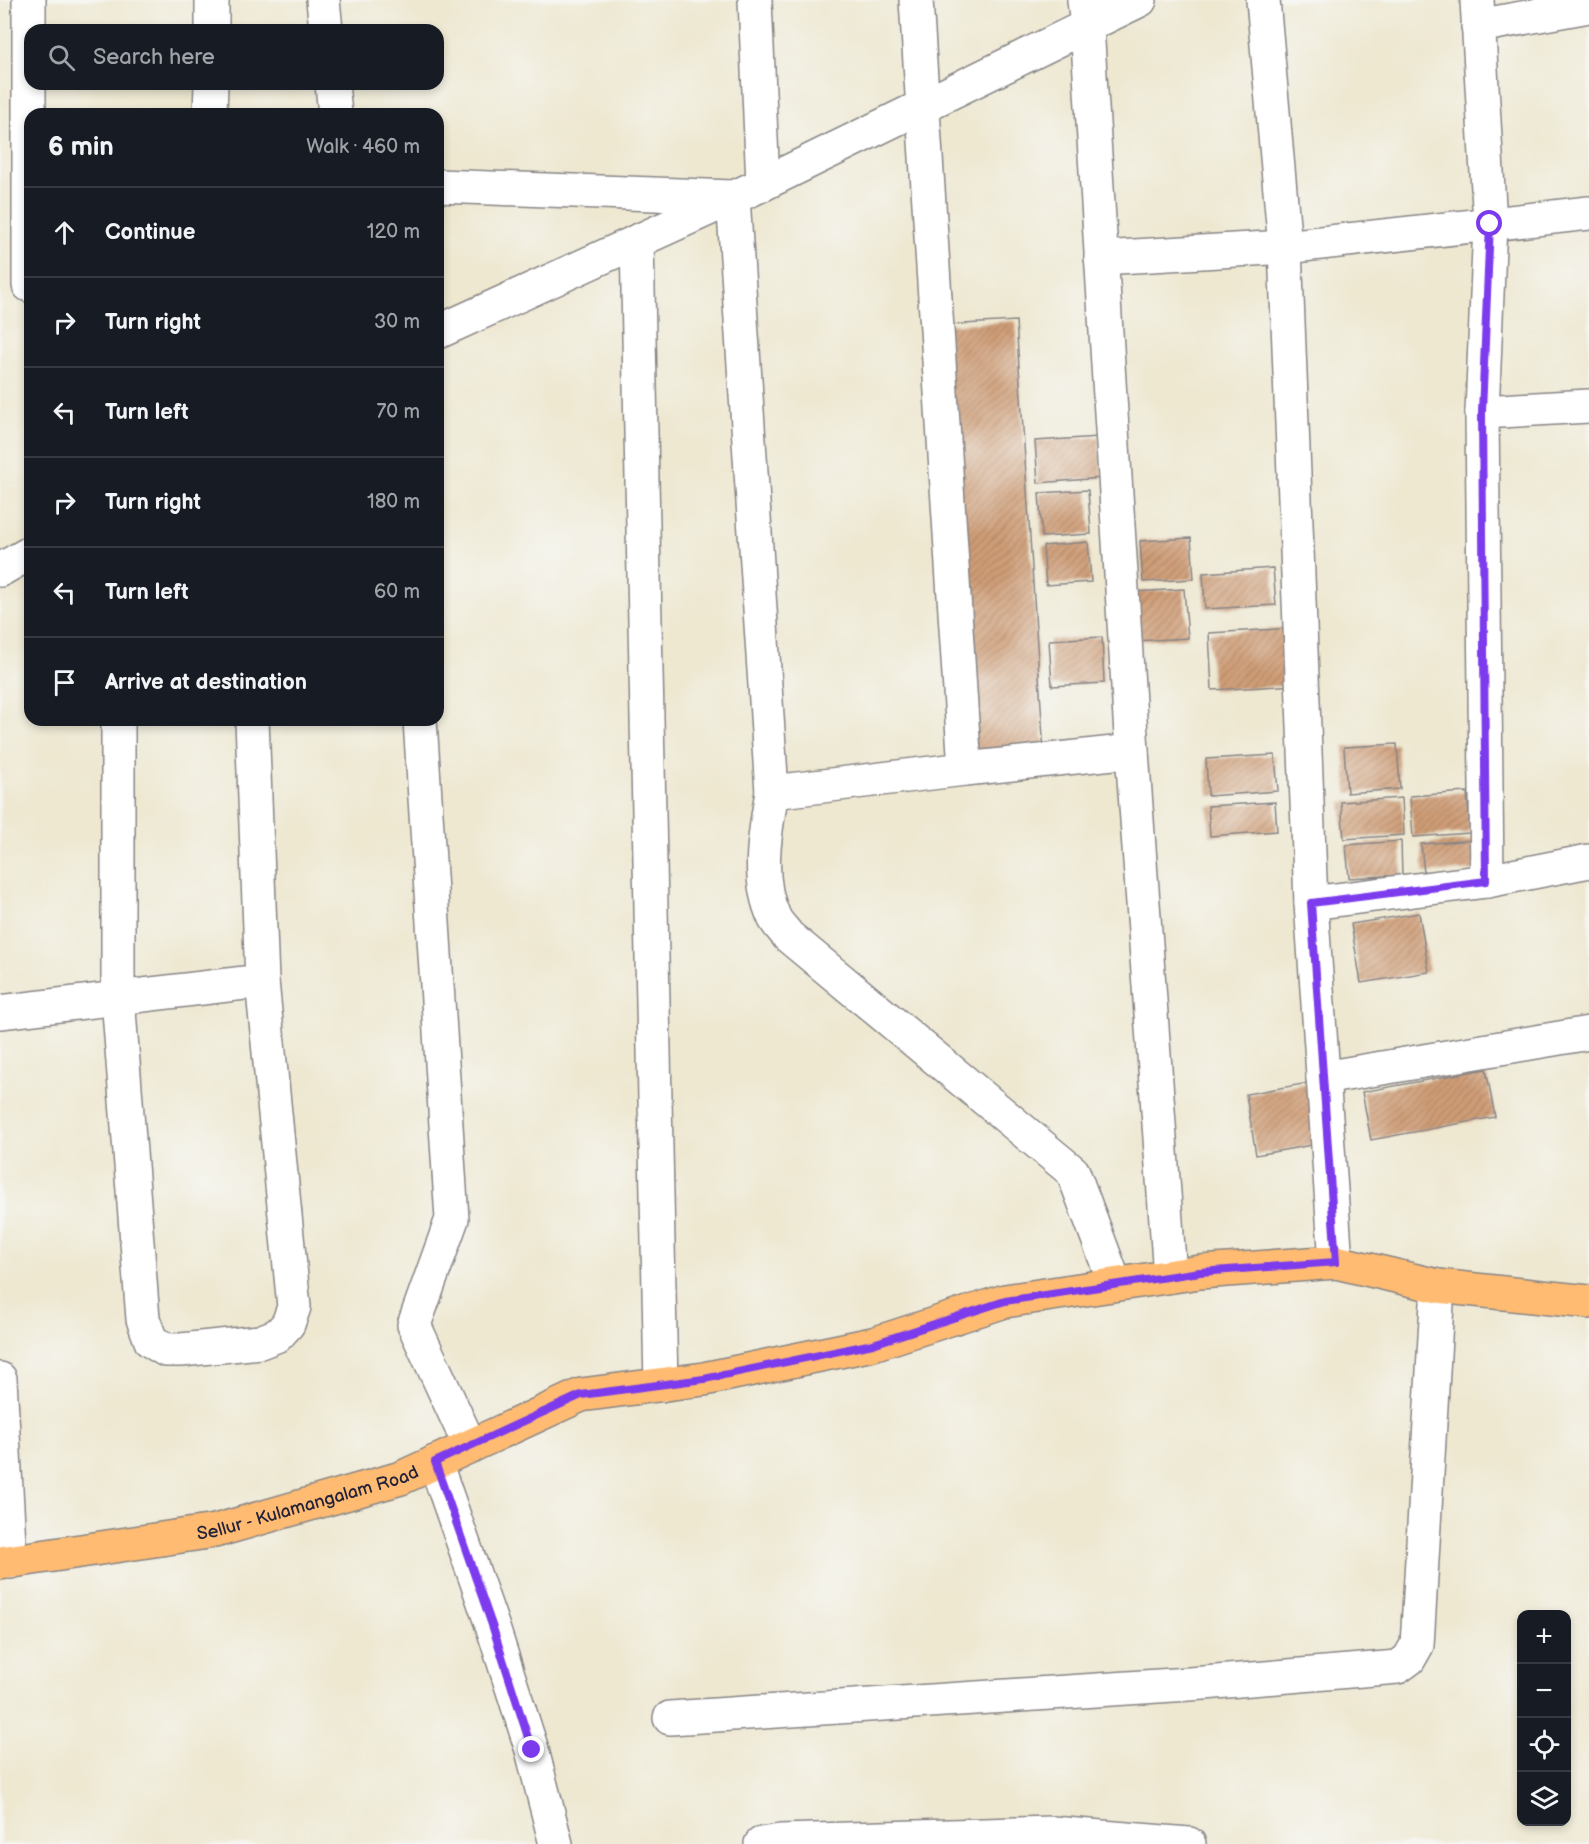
<!DOCTYPE html>
<html lang="en">
<head>
<meta charset="utf-8">
<style>
	:root { --surface:#171b24; --page:#242831; --text:#f1f3f6; --muted:#9ea1a6; --line:#363941 }
	body { margin:0; font-family:"Balsamiq Sans",sans-serif; background:var(--page); color:var(--text) }
	.controls { position:absolute; right:18px; bottom:18px; display:grid; overflow:hidden; border-radius:12px; box-shadow:0 3px 9px #0003 }
	.controls button { width:54px; height:54px; display:grid; place-items:center; padding:0; border:0; border-bottom:2px solid var(--line); background:var(--surface); color:var(--text); font:30px sans-serif }
	.stop { position:absolute; width:18px; height:18px; margin:-14px; border:4px solid #7c3aed; border-radius:50%; background:#fff }
	.stop.end { background:#7c3aed; border-color:#fff; box-shadow:0 2px 6px #0008 }
	.list { margin:0; padding:0; list-style:none }
	h2 { display:flex; justify-content:space-between; align-items:center; height:78px; margin:0; padding:0 24px; font-size:26px }
	h2 small { font-size:20px; font-weight:400; color:var(--muted) }
	.list li { display:grid; grid-template-columns:39px 1fr auto; gap:18px; align-items:center; box-sizing:border-box; height:90px; padding:0 24px; border-top:2px solid var(--line) }
	.list b { display:block; font-size:22px; white-space:nowrap }
	.list em { font-size:20px; font-style:normal; color:var(--muted) }
	.icon { flex:none; width:33px; height:33px; fill:none; stroke:currentColor; stroke-width:2; stroke-linecap:round; stroke-linejoin:round }
	.map { position:relative; flex:none; width:1589px; height:1844px; overflow:hidden }
	.search { position:absolute; background:var(--surface); box-shadow:0 3px 9px #0003; left:24px; top:24px; width:420px; height:66px; display:flex; align-items:center; gap:15px; box-sizing:border-box; padding:0 21px; border-radius:18px; color:var(--muted); font-size:22px }
	.panel { position:absolute; background:var(--surface); box-shadow:0 3px 9px #0003; left:24px; top:108px; width:420px; height:618px; border-radius:18px }
	.map>svg:first-child { display:block }
</style>
</head>
<body>
<div class="map">
<svg width="1589" height="1844" viewBox="0 0 1589 1844">
	<defs>
		<pattern id="building-hatch" width="6" height="6" patternUnits="userSpaceOnUse" patternTransform="scale(1.5)"><rect width="6" height="6" fill="#d09e77"/><path d="M-1 1l2-2M0 6l6-6M5 7l2-2" fill="none" stroke="#a88063"/></pattern>
	</defs>
	<rect width="100%" height="100%" fill="#f6f6f2"/>
	<filter id="ink" filterUnits="userSpaceOnUse"><feTurbulence type="fractalNoise" baseFrequency=".0167" numOctaves="2"/><feDisplacementMap in="SourceGraphic" scale="12" xChannelSelector="R" yChannelSelector="G"/><feConvolveMatrix kernelMatrix="1 2 1 2 8 2 1 2 1" color-interpolation-filters="sRGB"/></filter>
	<filter id="wash" filterUnits="userSpaceOnUse"><feTurbulence type="fractalNoise" baseFrequency=".008" numOctaves="4" result="noise"/><feDisplacementMap in="SourceGraphic" scale="24" xChannelSelector="R" yChannelSelector="G"/><feGaussianBlur stdDeviation="1.35" result="paint"/><feColorMatrix in="noise" values="0 0 0 0 0 0 0 0 0 0 0 0 0 0 0 0 0 1.4 0 .05"/><feComposite in="paint" operator="in"/></filter>
	<g filter="url(#wash)">
		<rect width="100%" height="100%" fill="#eee8d1"/>
		<g id="blocks">
			<g fill="url(#building-hatch)">
				<polygon points="1016,321 1044,753 974,758 945,325"/>
				<polygon points="1099,437 1102,478 1038,483 1035,441"/>
				<polygon points="1088,490 1091,534 1042,537 1039,493"/>
				<polygon points="1191,538 1194,579 1143,582 1140,541"/>
				<polygon points="1088,542 1091,582 1046,585 1043,546"/>
				<polygon points="1273,568 1276,605 1205,609 1203,573"/>
				<polygon points="1184,589 1188,638 1136,641 1133,592"/>
				<polygon points="1294,628 1297,685 1212,690 1209,633"/>
				<polygon points="1102,637 1104,683 1052,686 1049,640"/>
				<polygon points="1397,744 1400,789 1347,793 1344,747"/>
				<polygon points="1275,755 1278,791 1208,796 1206,759"/>
				<polygon points="1467,792 1470,833 1413,837 1410,796"/>
				<polygon points="1402,798 1404,835 1344,839 1341,802"/>
				<polygon points="1275,802 1277,831 1210,836 1208,806"/>
				<polygon points="1474,840 1476,870 1424,873 1421,844"/>
				<polygon points="1401,841 1402,875 1349,878 1346,845"/>
				<polygon points="1419,913 1429,972 1361,983 1351,924"/>
				<polygon points="1486,1069 1495,1117 1371,1140 1362,1092"/>
				<polygon points="1308,1083 1318,1144 1256,1155 1246,1094"/>
			</g>
		</g>
	</g>
	<g filter="url(#ink)">
		<use href="#blocks" fill-opacity="0" stroke="#888586" stroke-width="1.5"/>
		<g fill="none" stroke-linecap="round" stroke-linejoin="round">
			<g stroke="#888586" stroke-width="36">
				<g id="minor">
					<polyline points="29,0 29,285"/>
					<polyline points="323,0 326,30"/>
					<polyline points="755,0 763,184"/>
					<polyline points="916,0 965,769 1132,751 1087,26 1084,0"/>
					<polyline points="1263,0 1285,247 1311,903"/>
					<polyline points="1477,0 1490,224 1482,412 1589,406"/>
					<polyline points="1478,26 1589,6"/>
					<polyline points="212,30 212,0"/>
					<polyline points="332,84 335,114"/>
					<polyline points="210,114 211,84"/>
					<path d="M438 186 733 197 772 792C765 833 756 878 774 917 777 924 784 930 788 936L1073 1172 1115 1284"/>
					<polyline points="637,241 661,1385"/>
					<polyline points="1101,258 1285,247 1589,213"/>
					<polyline points="438,332 763,184 1140,0"/>
					<polyline points="1482,412 1487,881"/>
					<polyline points="0,570 30,553"/>
					<polyline points="118,720 118,998 143,1319 151,1341 166,1350 181,1350 260,1342 278,1335 288,1324 294,1307 262,981"/>
					<polyline points="420,720 452,1219 414,1325 470,1446"/>
					<polyline points="1132,751 1170,1276"/>
					<polyline points="772,792 965,769"/>
					<polyline points="0,1012 262,981 252,720"/>
					<polyline points="1323,1078 1589,1033"/>
					<polyline points="1336,1262 1311,903 1487,881 1589,861"/>
					<polyline points="0,1379 10,1562"/>
					<polyline points="435,1462 493,1628 532,1750 556,1844"/>
					<polyline points="670,1718 1204,1683 1398,1667 1409,1659 1417,1645 1438,1286"/>
					<polyline points="761,1844 780,1841 1052,1833 1189,1844"/>
				</g>
			</g>
			<g stroke="#888586" stroke-width="36">
				<g id="major">
					<path id="s1" d="M0 1563 215 1531 401 1478 581 1395 704 1379 873 1344 1005 1301 1200 1272 1336 1262 1438 1286 1589 1302"/>
				</g>
			</g>
			<use href="#minor" stroke="#fff" stroke-width="33"/>
			<use href="#major" stroke="#ffbb71" stroke-width="33"/>
		</g>
	</g>
	<g fill="none" stroke-linecap="round" stroke-linejoin="round" filter="url(#ink)">
		<polyline stroke="#7c3aed" stroke-width="8" points="532,1750 493,1628 435,1462 581,1395 704,1379 873,1344 1005,1301 1200,1272 1336,1262 1311,903 1486,881 1482,412 1490,224"/>
	</g>
	<g text-anchor="middle" dominant-baseline="central" stroke-width="4.5" stroke-linejoin="round" paint-order="stroke">
		<g font-size="18" fill="#22223b" stroke="#f6f6f2">
			<text stroke="none"><textPath href="#s1" startOffset="314">Sellur - Kulamangalam Road</textPath></text>
		</g>
	</g>
</svg>
<div class="controls">
<button>+</button>
<button>−</button>
<button><svg class="icon" aria-label="locate" viewBox="0 0 24 24"><circle cx="12" cy="12" r="6"/><path d="M12 2v4M12 18v4M2 12h4M18 12h4"/></svg></button>
<button><svg class="icon" aria-label="layers" viewBox="0 0 24 24"><path d="M12 4l9 5-9 5-9-5zM3 14l9 5 9-5"/></svg></button>
</div>
<div class="stop" style="left:1490px;top:224px"></div>
<div class="stop end" style="left:532px;top:1750px"></div>
<div class="search"><svg class="icon" aria-label="search" viewBox="0 0 24 24"><circle cx="10" cy="10" r="6"/><path d="M15 15l6 6"/></svg>Search here</div>
<section class="panel">
<h2>6 min<small>Walk · 460 m</small></h2>
<ul class="list">
<li><svg class="icon" aria-label="ahead" viewBox="0 0 24 24"><path d="M12 20V5M6 11l6-6 6 6"/></svg><div><b>Continue</b></div><em>120 m</em></li>
<li><svg class="icon" aria-label="right" viewBox="0 0 24 24"><path d="M7 20v-9h11M14 6l5 5-5 5"/></svg><div><b>Turn right</b></div><em>30 m</em></li>
<li><svg class="icon" aria-label="left" viewBox="0 0 24 24"><path d="M17 20v-9H6M10 6l-5 5 5 5"/></svg><div><b>Turn left</b></div><em>70 m</em></li>
<li><svg class="icon" aria-label="right" viewBox="0 0 24 24"><path d="M7 20v-9h11M14 6l5 5-5 5"/></svg><div><b>Turn right</b></div><em>180 m</em></li>
<li><svg class="icon" aria-label="left" viewBox="0 0 24 24"><path d="M17 20v-9H6M10 6l-5 5 5 5"/></svg><div><b>Turn left</b></div><em>60 m</em></li>
<li><svg class="icon" aria-label="arrive" viewBox="0 0 24 24"><path d="M6 21V4h12l-3 4 3 4H6"/></svg><div><b>Arrive at destination</b></div></li>
</ul>
</section>
</div>
</body>
</html>
